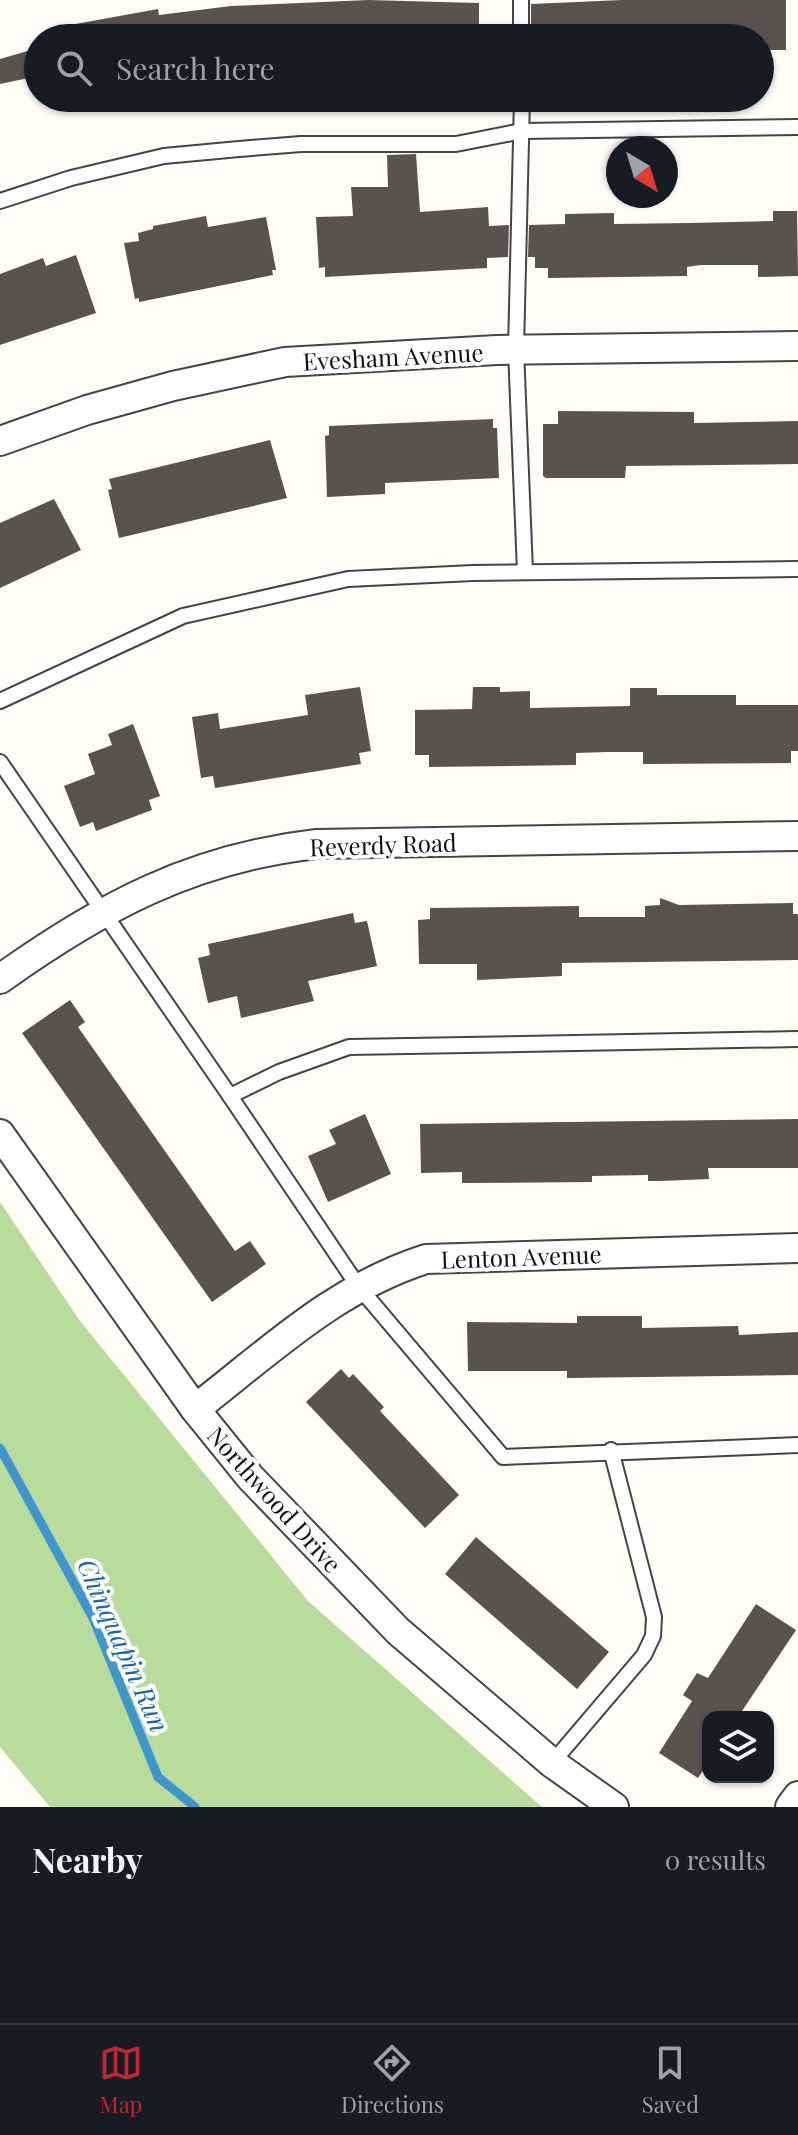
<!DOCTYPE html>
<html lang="en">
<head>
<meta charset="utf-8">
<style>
	:root { --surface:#171b24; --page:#20242c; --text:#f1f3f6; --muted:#9ea1a6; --line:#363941; --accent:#c4262e }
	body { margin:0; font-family:"Playfair Display",serif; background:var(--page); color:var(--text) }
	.controls { position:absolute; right:24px; bottom:24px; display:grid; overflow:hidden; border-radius:16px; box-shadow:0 2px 6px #0004 }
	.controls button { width:72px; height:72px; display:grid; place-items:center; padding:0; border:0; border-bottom:2px solid var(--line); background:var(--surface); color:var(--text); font:40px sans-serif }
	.compass { position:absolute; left:606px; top:136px; width:72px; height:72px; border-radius:50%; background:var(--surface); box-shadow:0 2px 6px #0004; rotate:142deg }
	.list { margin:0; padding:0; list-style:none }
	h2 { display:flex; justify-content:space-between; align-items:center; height:104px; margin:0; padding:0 32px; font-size:34px }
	h2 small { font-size:26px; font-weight:400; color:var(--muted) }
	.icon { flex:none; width:44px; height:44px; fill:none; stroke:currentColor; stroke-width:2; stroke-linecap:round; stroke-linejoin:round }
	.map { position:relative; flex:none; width:798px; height:1807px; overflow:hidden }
	.search { position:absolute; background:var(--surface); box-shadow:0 2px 6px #0004; left:24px; right:24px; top:24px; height:88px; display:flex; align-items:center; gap:20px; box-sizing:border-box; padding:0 28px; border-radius:44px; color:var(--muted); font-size:30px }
	.sheet { height:216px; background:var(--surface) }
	nav { display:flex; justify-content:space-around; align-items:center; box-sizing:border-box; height:112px; border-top:2px solid var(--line); background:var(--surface); font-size:22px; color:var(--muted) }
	nav a { display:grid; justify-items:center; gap:4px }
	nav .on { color:var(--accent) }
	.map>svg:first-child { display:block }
</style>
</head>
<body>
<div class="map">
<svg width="798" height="1807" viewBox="0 0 798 1807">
	<rect width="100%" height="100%" fill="#fffdf5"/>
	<polygon fill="#b9dc9c" points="0,1202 80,1321 308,1601 542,1807 50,1807 0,1747"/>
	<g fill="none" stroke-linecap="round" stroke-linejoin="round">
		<polyline stroke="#3f96cf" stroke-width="9" points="0,1448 93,1618 158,1777 195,1807"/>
	</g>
	<g fill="#5a524d">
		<polygon points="368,0 479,3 479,38 71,38 70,25 158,9 159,15 231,6"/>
		<polygon points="622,0 786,0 786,50 761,50 760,38 531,38 531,4"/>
		<polygon points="38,48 38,76 0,84 0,59"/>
		<polygon points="416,154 420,212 488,207 489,226 509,225 508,257 487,258 487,268 325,277 325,267 319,268 316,217 353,216 351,187 388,187 387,155"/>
		<polygon points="773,211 797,211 798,276 758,277 758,265 700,265 687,267 687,276 548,278 548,268 535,268 535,257 528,257 529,225 565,224 565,214 614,213 614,224 690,223 773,221"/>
		<polygon points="206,216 208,227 266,217 276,270 272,270 273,275 139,302 139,298 135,299 124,243 139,241 138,233 153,229 153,226"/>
		<polygon points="76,255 96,313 0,345 0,274 43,258 46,266"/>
		<polygon points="558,411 694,412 694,423 798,421 798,464 626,466 625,478 546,478 543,476 543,424 558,424"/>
		<polygon points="493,419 493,428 497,428 499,478 385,483 385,494 327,497 325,436 329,435 329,426"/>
		<polygon points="270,440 287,498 119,538 108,490 112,489 109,479"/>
		<polygon points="54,499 81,550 0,588 0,523"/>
		<polygon points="360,687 371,751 359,753 361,764 215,788 213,776 201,778 192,717 218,713 220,729 308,715 305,695"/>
		<polygon points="473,687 500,687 500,692 530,691 530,708 630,706 630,688 657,688 657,695 736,695 736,705 798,705 798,751 791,751 791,763 643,764 643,752 607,752 576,753 576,765 429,767 429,755 415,755 415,710 472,709"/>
		<polygon points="133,724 160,796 149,800 152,810 96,831 93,822 80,827 64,786 95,774 88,754 112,745 108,734"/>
		<polygon points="660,898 679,905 793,903 793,914 798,914 798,960 562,963 562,976 477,980 477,964 419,964 418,920 430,919 430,908 579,906 579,917 645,917 645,906 660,905"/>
		<polygon points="353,913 355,923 367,921 377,966 308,981 314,1001 241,1018 237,996 208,1003 198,958 210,955 208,944"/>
		<polygon points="70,1000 85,1022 78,1027 235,1251 250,1241 266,1264 212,1302 22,1033"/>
		<polygon points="365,1114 391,1174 328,1202 308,1156 336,1144 329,1130"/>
		<polygon points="798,1119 798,1168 708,1168 709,1179 660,1181 648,1181 648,1175 592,1176 592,1182 462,1183 462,1172 421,1173 420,1124"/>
		<polygon points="577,1316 642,1316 642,1328 738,1326 739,1335 798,1332 798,1375 567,1378 567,1371 468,1371 467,1322 577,1323"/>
		<polygon points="341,1369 349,1378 353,1374 384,1407 380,1411 459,1495 425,1528 306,1402"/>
		<polygon points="476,1537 609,1652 577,1689 445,1574"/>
		<polygon points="756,1604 796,1630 738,1717 708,1717 708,1763 698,1778 659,1753 692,1701 683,1695 697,1673 708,1678"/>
	</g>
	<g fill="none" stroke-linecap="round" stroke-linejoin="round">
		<g stroke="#444" stroke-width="18">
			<g id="lane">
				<polyline points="521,0 521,38"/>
				<polyline points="522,98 516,350 525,572"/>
				<polyline points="0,201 71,178 164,156 239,149 301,144 456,144 522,131 798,127"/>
				<polyline points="0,701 183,616 348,579 473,573 798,569"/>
				<polyline points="0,762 230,1096 279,1072 349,1047 798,1039"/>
				<polyline points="230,1096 358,1286 503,1457 798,1445"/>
				<polyline points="552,1763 644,1655 653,1636 654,1617 611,1450"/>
			</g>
		</g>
		<g stroke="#444" stroke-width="32">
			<g id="street">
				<polyline points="0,441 87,410 173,386 285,362 497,350 798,346"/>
				<path d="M0 979C101 907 192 858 317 844L798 836"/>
				<polyline points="0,1134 195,1409 250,1477 398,1631 552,1763 614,1807"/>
				<path d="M195 1409C270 1351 335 1288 426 1259L798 1248"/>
				<polyline points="790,1807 798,1796"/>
			</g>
		</g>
		<use href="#lane" stroke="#fff" stroke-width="14"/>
		<use href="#street" stroke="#fff" stroke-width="28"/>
	</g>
	<g text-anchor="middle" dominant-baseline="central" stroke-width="8" stroke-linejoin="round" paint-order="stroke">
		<g font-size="24" fill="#111" stroke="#fff">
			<text transform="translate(393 356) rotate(-3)">Evesham Avenue</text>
			<text transform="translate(383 844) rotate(-2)">Reverdy Road</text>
			<text transform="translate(521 1256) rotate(-2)">Lenton Avenue</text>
			<text transform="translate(275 1499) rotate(48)">Northwood Drive</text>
		</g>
		<g font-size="26" font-style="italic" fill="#1768a6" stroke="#fff">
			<text transform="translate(124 1645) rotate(66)">Chinquapin Run</text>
		</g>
	</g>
</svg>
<div class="controls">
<button><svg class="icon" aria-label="layers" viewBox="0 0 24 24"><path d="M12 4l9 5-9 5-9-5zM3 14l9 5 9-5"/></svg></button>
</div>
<svg class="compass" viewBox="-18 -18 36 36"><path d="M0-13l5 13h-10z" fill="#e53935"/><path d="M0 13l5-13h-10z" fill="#9ea1a6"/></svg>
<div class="search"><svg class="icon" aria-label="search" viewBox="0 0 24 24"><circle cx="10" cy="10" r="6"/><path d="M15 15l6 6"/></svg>Search here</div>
</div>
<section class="sheet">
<h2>Nearby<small>0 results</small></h2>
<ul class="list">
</ul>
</section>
<nav>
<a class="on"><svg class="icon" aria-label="map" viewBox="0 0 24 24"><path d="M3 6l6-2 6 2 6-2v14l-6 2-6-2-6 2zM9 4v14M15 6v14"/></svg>Map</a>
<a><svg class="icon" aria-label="directions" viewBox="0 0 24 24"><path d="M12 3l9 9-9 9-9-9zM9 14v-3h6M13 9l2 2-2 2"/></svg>Directions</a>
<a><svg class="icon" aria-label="saved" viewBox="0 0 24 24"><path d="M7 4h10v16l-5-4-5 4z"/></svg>Saved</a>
</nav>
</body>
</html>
